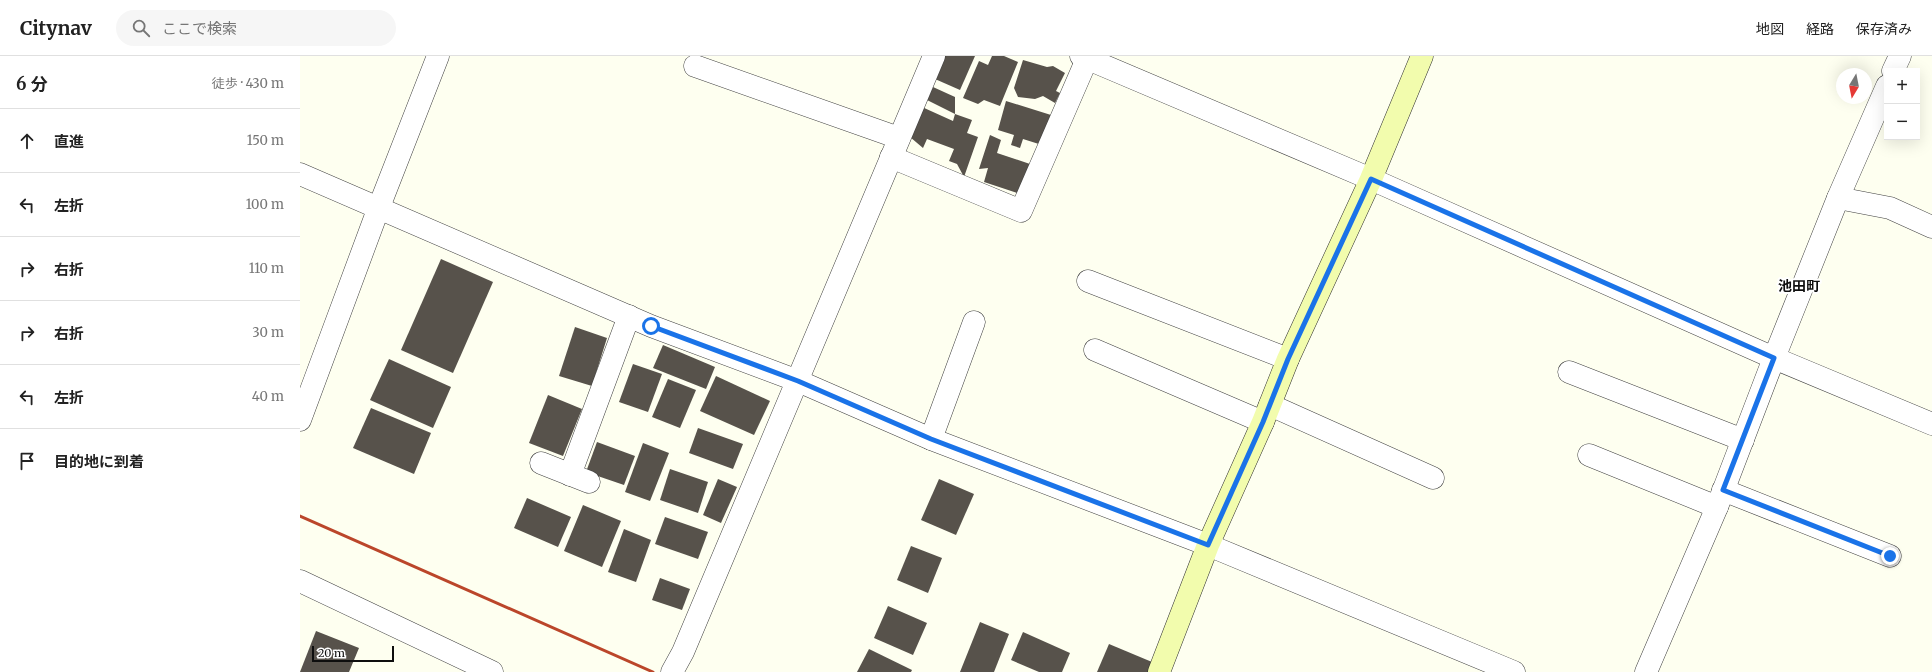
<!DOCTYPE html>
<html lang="ja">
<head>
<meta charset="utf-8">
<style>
	:root { --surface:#fff; --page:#f6f6f6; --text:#222; --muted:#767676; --line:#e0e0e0 }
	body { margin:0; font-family:Merriweather,"Noto Sans JP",serif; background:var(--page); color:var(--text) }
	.controls { position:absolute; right:12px; top:12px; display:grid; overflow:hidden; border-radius:0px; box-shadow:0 4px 16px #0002 }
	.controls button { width:36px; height:36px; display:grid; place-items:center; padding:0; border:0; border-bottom:1px solid var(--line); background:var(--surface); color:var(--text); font:20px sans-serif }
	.compass { position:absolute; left:1536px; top:12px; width:36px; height:36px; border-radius:50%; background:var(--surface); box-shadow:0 4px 16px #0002; rotate:190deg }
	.scale { position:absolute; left:12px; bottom:10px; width:82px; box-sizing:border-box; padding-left:4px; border:2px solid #0e0e0e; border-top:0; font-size:11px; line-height:14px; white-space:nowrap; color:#0e0e0e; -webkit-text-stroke:3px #fff; paint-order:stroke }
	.stop { position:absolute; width:12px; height:12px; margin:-9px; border:3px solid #1a73e8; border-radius:50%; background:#fff }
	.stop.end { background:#1a73e8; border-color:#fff; box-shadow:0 1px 4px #0008 }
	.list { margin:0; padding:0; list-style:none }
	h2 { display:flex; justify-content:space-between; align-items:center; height:52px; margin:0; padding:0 16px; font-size:17px }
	h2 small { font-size:13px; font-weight:400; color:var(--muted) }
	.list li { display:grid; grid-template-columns:26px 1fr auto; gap:12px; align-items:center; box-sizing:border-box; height:64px; padding:0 16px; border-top:1px solid var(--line) }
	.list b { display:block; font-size:15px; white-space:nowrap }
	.list em { font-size:13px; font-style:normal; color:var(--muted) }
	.icon { flex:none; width:22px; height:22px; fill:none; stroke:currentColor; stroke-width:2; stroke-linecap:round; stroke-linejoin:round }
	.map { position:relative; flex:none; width:1632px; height:616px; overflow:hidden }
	header { display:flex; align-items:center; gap:24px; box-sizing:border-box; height:56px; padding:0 20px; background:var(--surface); border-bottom:1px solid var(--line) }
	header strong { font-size:19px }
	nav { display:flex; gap:22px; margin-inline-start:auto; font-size:14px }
	.search { width:280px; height:36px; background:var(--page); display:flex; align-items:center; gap:10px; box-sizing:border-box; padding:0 14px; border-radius:22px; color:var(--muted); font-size:15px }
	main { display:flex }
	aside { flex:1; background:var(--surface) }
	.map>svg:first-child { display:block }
</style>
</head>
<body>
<header>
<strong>Citynav</strong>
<div class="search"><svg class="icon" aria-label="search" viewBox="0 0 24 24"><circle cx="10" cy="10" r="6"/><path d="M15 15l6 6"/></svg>ここで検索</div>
<nav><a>地図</a><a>経路</a><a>保存済み</a></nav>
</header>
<main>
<aside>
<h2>6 分<small>徒歩 · 430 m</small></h2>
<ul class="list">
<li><svg class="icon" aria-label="ahead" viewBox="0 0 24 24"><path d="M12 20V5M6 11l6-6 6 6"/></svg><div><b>直進</b></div><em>150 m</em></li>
<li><svg class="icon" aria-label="left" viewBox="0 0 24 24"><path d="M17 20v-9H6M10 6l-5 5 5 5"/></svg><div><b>左折</b></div><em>100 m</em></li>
<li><svg class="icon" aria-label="right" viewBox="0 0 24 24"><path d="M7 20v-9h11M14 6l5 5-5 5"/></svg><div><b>右折</b></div><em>110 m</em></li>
<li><svg class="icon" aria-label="right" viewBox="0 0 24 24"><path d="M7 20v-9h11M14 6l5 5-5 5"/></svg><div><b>右折</b></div><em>30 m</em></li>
<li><svg class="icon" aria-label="left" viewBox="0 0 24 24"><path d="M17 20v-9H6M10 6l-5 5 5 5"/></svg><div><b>左折</b></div><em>40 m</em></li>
<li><svg class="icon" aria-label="arrive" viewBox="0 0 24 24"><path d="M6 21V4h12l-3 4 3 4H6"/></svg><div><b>目的地に到着</b></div></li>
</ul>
</aside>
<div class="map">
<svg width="1632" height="616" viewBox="0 0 1632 616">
	<rect width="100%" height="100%" fill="#fefff0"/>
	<g fill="#57524b">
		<polygon points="645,0 675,0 660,34 635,23"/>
		<polygon points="692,0 704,0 718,6 700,50 684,44 678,48 663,42 679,5 688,9"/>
		<polygon points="723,4 747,11 753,10 765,17 756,35 760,37 755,47 743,40 735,43 718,41 714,32"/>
		<polygon points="633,31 655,41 655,58 627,44"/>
		<polygon points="706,45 751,59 742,89 723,83 720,92 711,89 714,79 698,74"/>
		<polygon points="622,51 653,65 655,58 672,64 667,77 678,81 664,121 657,108 649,105 654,93 627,83 623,92 610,81"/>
		<polygon points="690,79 701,84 697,97 730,108 720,138 684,126 688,112 679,113"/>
		<polygon points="141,203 193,226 153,317 101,294"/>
		<polygon points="275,271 307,282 292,330 259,320"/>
		<polygon points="363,289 415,311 406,333 353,312"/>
		<polygon points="89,303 151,331 133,372 70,344"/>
		<polygon points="333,308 362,318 348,356 319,346"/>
		<polygon points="416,320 470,345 454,379 400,355"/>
		<polygon points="368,323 396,334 380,372 352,361"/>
		<polygon points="248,339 282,353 263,400 229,387"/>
		<polygon points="71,352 131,377 114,418 53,392"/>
		<polygon points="398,372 443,388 433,413 389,397"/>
		<polygon points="297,386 335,400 324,429 286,416"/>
		<polygon points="343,387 369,397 350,445 325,436"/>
		<polygon points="370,413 408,426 398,457 360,444"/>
		<polygon points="418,423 437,431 421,467 403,459"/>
		<polygon points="639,423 674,438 656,479 621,464"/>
		<polygon points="227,442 271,461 258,491 214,472"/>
		<polygon points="283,449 321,465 302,511 264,495"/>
		<polygon points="365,461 408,476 398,503 355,488"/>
		<polygon points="324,473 351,484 336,526 308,516"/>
		<polygon points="611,490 642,502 628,537 597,524"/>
		<polygon points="360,522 390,533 382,554 352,544"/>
		<polygon points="588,550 627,567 613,599 574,582"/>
		<polygon points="680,566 709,578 694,616 660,616"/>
		<polygon points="16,575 59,592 49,616 0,616"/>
		<polygon points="723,576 770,597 762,616 739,616 711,604"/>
		<polygon points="809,588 852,606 848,616 797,616"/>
		<polygon points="569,593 612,614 611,616 557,616"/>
	</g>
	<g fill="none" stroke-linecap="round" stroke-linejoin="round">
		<g stroke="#414141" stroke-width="23">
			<g id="street">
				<polyline points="781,0 1071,123 1474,302 1632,368"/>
				<polyline points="395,10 599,82"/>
				<polyline points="1593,15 1600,0"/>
				<polyline points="591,101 721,155 787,3"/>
				<polyline points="0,118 351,270 498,325 631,383 908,489 1214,616"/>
				<polyline points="1538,142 1590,152 1632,171"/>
				<polyline points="788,225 988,303"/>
				<polyline points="795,294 963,366"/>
				<polyline points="1269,316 1443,384"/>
				<polyline points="970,349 1133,422"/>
				<polyline points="0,364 79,151 138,0"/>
				<polyline points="631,383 674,266"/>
				<polyline points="1289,399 1417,451"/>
				<polyline points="241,407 289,426"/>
				<polyline points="270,419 329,260"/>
				<polyline points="1423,434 1590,500"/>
				<polyline points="0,525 192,616"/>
				<polyline points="372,616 383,596 634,0"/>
				<polyline points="1346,616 1417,451 1474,302 1538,142 1587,30"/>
			</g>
		</g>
		<g stroke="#303030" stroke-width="23">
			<polyline id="secondary" points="859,616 908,489 963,366 988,303 1071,123 1122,0"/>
		</g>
		<use href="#street" stroke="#fff" stroke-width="22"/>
		<use href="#secondary" stroke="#f2fcad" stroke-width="22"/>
		<polyline stroke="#bb462a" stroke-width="3" points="0,460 353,616"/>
	</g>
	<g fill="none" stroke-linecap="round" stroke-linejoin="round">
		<polyline stroke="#1a73e8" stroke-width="5" points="351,270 498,325 631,383 908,489 963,366 988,303 1071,123 1474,302 1423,434 1590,500"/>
	</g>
	<g text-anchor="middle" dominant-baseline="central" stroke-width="4" stroke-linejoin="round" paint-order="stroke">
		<g font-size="14" font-weight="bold" fill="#0e0e0e" stroke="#fff">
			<text x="1499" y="230">池田町</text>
		</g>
	</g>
</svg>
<div class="controls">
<button>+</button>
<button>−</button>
</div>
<svg class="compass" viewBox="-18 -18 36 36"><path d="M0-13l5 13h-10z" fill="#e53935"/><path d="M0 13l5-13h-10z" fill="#767676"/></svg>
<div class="scale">20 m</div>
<div class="stop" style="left:351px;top:270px"></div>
<div class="stop end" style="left:1590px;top:500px"></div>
</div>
</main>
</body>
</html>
